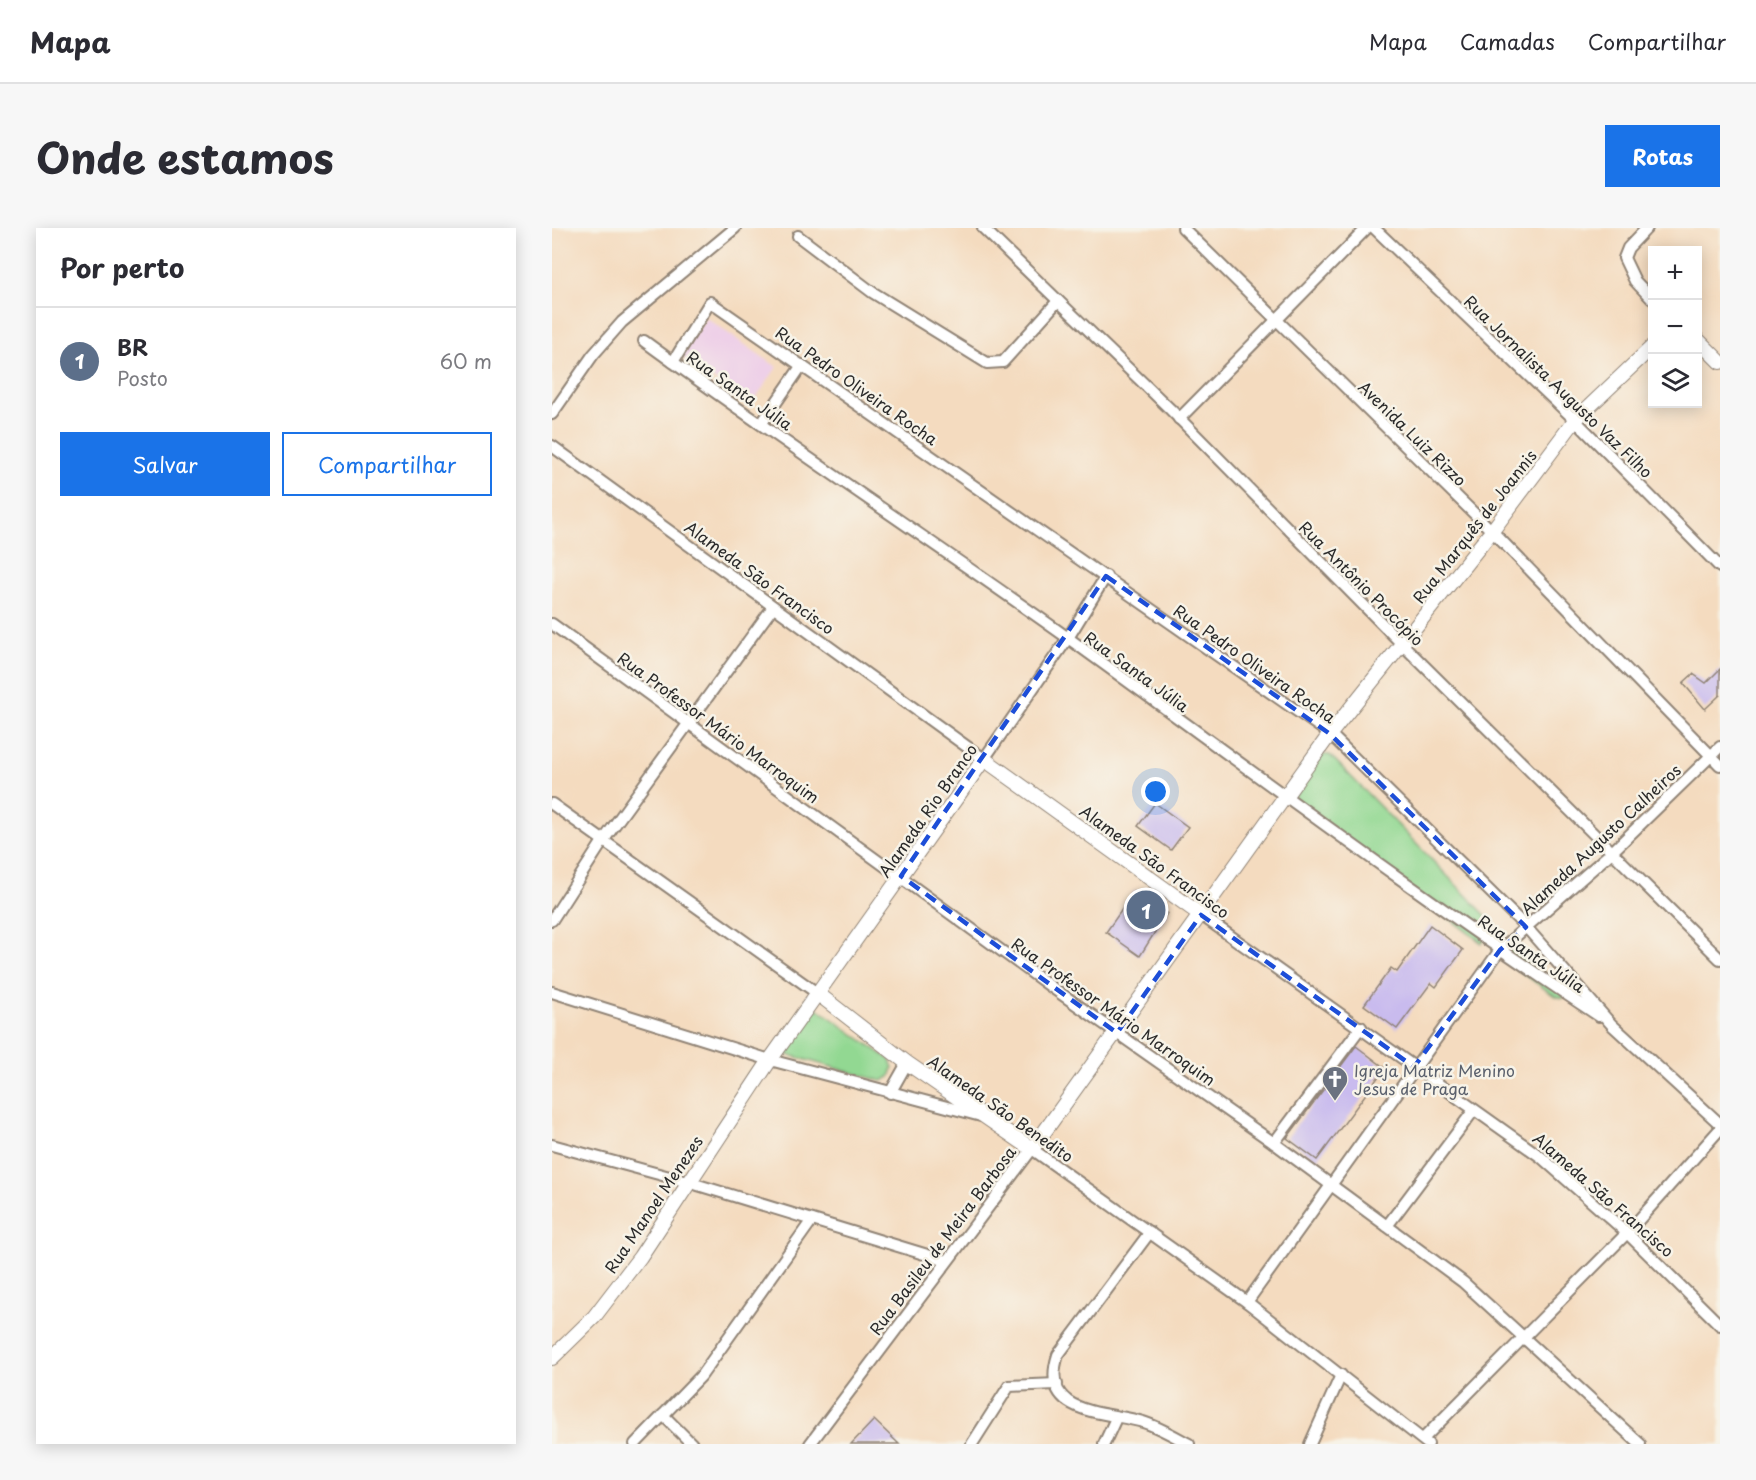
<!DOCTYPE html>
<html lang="pt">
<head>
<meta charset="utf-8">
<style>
	:root { --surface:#fff; --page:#f7f7f7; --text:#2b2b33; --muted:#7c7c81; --line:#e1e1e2; --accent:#1a73e8 }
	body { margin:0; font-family:"Playpen Sans",sans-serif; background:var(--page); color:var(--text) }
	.controls { position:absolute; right:18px; top:18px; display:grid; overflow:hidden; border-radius:0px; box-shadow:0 3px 15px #0003 }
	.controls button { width:54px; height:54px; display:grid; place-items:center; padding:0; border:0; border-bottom:2px solid var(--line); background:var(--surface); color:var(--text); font:30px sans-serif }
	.you { position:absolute; left:604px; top:564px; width:21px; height:21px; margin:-15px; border:4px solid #fff; border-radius:50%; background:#1a73e8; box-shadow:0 0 0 9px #1a73e833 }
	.badge { display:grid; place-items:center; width:39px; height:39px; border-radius:50%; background:var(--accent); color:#fff; font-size:20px; font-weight:700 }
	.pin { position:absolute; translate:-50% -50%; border:3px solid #fff; box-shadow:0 2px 6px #0006 }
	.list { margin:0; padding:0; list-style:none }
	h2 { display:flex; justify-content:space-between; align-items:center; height:78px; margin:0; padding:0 24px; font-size:26px }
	h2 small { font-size:20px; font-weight:400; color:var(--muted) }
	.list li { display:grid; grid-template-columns:39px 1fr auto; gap:18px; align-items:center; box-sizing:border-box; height:108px; padding:0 24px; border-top:2px solid var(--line) }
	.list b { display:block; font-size:22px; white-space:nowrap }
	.list p { margin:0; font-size:20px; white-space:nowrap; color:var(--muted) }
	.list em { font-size:20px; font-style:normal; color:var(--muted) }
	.actions { display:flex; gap:12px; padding:18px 24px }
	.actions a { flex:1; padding:14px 0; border:2px solid var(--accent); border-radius:0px; text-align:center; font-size:21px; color:var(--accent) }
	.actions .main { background:var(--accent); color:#fff }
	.icon { flex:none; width:33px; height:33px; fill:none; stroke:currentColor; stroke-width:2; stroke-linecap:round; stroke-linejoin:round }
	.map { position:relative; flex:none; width:1168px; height:1216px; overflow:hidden; border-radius:0px }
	header { display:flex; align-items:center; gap:36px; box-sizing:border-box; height:84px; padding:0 30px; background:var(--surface); border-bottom:2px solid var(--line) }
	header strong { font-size:28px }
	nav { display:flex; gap:33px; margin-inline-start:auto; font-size:21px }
	.intro { display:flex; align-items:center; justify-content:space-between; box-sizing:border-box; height:144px; padding:0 36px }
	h1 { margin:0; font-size:42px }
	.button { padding:15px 27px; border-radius:0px; background:var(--accent); color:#fff; font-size:21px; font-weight:700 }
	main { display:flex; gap:36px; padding:0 36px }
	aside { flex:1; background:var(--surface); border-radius:0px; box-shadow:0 3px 15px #0003 }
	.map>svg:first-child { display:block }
</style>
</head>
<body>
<header>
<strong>Mapa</strong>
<nav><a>Mapa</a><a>Camadas</a><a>Compartilhar</a></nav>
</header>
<div class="intro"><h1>Onde estamos</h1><a class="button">Rotas</a></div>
<main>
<aside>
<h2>Por perto<small></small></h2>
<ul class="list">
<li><span class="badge" style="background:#5c6f8a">1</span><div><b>BR</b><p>Posto</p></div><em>60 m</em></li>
</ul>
<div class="actions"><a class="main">Salvar</a><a>Compartilhar</a></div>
</aside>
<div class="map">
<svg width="1168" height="1216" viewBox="0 0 1168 1216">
	<rect width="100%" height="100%" fill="#f7f3e8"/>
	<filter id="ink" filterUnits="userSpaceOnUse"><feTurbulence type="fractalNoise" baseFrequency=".0167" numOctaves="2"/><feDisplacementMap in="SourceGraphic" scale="12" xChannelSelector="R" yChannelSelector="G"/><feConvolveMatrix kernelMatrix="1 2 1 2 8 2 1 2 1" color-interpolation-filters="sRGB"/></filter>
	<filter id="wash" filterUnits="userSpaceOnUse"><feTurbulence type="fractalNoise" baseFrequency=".008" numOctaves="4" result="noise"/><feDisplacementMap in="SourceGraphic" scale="24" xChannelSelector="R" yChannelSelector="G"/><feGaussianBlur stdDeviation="1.35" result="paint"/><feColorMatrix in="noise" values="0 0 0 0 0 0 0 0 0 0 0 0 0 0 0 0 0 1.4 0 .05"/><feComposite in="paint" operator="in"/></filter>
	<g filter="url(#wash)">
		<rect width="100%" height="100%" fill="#f4dbbf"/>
		<polygon fill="#eed0e8" points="154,90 225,139 199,177 128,127"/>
		<g fill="#92d892" stroke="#5e825e" stroke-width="1.5">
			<polygon points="769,527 778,527 945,699 930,715 745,575 742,567"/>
			<polygon points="961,719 966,719 1012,764 1011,770 1003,768 955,734 957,723"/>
			<polygon points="255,773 338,832 341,840 338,849 330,853 226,824"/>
		</g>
		<g id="blocks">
			<g fill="#c9bbee">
				<polygon points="1168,441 1168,467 1153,481 1131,455 1141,446 1154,455"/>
				<polygon points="603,575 636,599 619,622 586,598"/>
				<polygon points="583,663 615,685 588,728 554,704"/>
				<polygon points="878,697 911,722 884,759 879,755 845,801 812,777 839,740 845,744"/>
				<polygon points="804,818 833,840 765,932 735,910"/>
				<polygon points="322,1192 347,1216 299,1216"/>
			</g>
		</g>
	</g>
	<g filter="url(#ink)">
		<use href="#blocks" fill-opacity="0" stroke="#908375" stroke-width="1.5"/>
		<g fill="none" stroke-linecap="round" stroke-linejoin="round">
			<g stroke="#908375" stroke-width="14">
				<g id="minor">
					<polyline points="431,0 618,181 851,417 1168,731"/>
					<polyline points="631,0 940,303 1168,537"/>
					<polyline points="822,0 1023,192 1168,339"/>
					<polyline points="1095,0 1076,20 1072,30 1083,53 1100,71"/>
					<polyline points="246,8 320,64 435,135 451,134 506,73"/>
					<path d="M92 113C231 215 376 310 516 410 692 537 866 668 1047 788"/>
					<polyline points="121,134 158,74 778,506 974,699 1060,797 1168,896"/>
					<polyline points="0,186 41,127 70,94 183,0"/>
					<polyline points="627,191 815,0"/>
					<polyline points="210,195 250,137"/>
					<polyline points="0,218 432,531 516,410 554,348"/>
					<polyline points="0,396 498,758 722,915 911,1054 1088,1216"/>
					<polyline points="0,576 265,765"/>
					<polyline points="649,687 989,929 1075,1005 1168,1097"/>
					<polyline points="0,692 51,613 221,379"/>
					<polyline points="0,764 218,832 429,888"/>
					<polyline points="338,865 355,835"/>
					<polyline points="722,915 809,799"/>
					<polyline points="0,917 136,954 395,1033"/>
					<polyline points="835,998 922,882"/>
					<path d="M598 1004 506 1127C486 1188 554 1183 591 1194 607 1199 622 1208 637 1216"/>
					<polyline points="695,1074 948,722 1061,623 1168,519"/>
					<polyline points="111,1187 140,1216"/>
					<polyline points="871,1211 1075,1005 1168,901"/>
					<polyline points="83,1216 149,1148 260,992"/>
					<polyline points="258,1216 480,921 695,1074 876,1216"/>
					<polyline points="420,1216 457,1158 505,1156"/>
					<polyline points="552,1216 564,1190"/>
					<polyline points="758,1216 789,1147"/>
				</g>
			</g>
			<g stroke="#908375" stroke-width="16">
				<g id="tertiary">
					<polyline points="1146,112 1168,134"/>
					<polyline points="265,765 355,835 480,921 778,506 940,303 1023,192 1100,119"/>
					<polyline points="0,1130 42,1089 88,1029 218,832 432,531 649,687"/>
				</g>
			</g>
			<use href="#minor" stroke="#fff" stroke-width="10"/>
			<use href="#tertiary" stroke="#fff" stroke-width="14"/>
		</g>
	</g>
	<path fill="none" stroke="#1d4ed8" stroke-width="4.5" stroke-dasharray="12 8" stroke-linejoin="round" d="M554 348 778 506 974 699 948 722 862 839 649 687 565 805 349 648Z"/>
	<defs>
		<g id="church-pin" transform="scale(1.35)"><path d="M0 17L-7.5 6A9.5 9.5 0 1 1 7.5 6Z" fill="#6b7280" stroke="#f7f3e8"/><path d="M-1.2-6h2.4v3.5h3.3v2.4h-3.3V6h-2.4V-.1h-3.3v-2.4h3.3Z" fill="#fff"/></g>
	</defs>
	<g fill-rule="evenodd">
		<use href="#church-pin" x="783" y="851"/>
	</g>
	<g text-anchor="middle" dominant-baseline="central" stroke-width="5" stroke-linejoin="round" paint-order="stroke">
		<g font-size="16" fill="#2b2b2b" stroke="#f7f3e8">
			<text transform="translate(305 157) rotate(35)">Rua Pedro Oliveira Rocha</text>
			<text transform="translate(1007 158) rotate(44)">Rua Jornalista Augusto Vaz Filho</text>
			<text transform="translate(188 162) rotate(35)">Rua Santa Júlia</text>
			<text transform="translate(861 205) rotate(44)">Avenida Luiz Rizzo</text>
			<text transform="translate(922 298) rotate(-52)">Rua Marquês de Joannis</text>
			<text transform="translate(208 349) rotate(36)">Alameda São Francisco</text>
			<text transform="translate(810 355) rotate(45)">Rua Antônio Procópio</text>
			<text transform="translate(703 435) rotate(35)">Rua Pedro Oliveira Rocha</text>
			<text transform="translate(585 443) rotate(36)">Rua Santa Júlia</text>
			<text transform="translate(167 499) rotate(36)">Rua Professor Mário Marroquim</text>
			<text transform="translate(375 582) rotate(-55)">Alameda Rio Branco</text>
			<text transform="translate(1048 611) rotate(-43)">Alameda Augusto Calheiros</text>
			<text transform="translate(603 633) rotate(36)">Alameda São Francisco</text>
			<text transform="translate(980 725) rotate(34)">Rua Santa Júlia</text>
			<text transform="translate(562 783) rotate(35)">Rua Professor Mário Marroquim</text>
			<text transform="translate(449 880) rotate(35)">Alameda São Benedito</text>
			<text transform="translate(1052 966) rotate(41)">Alameda São Francisco</text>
			<text transform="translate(101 976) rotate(-56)">Rua Manoel Menezes</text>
			<text transform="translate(390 1012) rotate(-53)">Rua Basileu de Meira Barbosa</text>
		</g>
		<g font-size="16" fill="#5b616d" stroke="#f7f3e8" text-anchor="start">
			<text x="802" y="842">Igreja Matriz Menino<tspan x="802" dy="18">Jesus de Praga</tspan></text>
		</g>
	</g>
</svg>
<div class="controls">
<button>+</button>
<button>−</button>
<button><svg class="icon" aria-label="layers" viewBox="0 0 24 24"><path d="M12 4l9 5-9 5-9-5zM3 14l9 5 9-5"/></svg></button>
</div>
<div class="you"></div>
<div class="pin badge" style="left:594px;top:682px;background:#5c6f8a">1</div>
</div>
</main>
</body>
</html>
